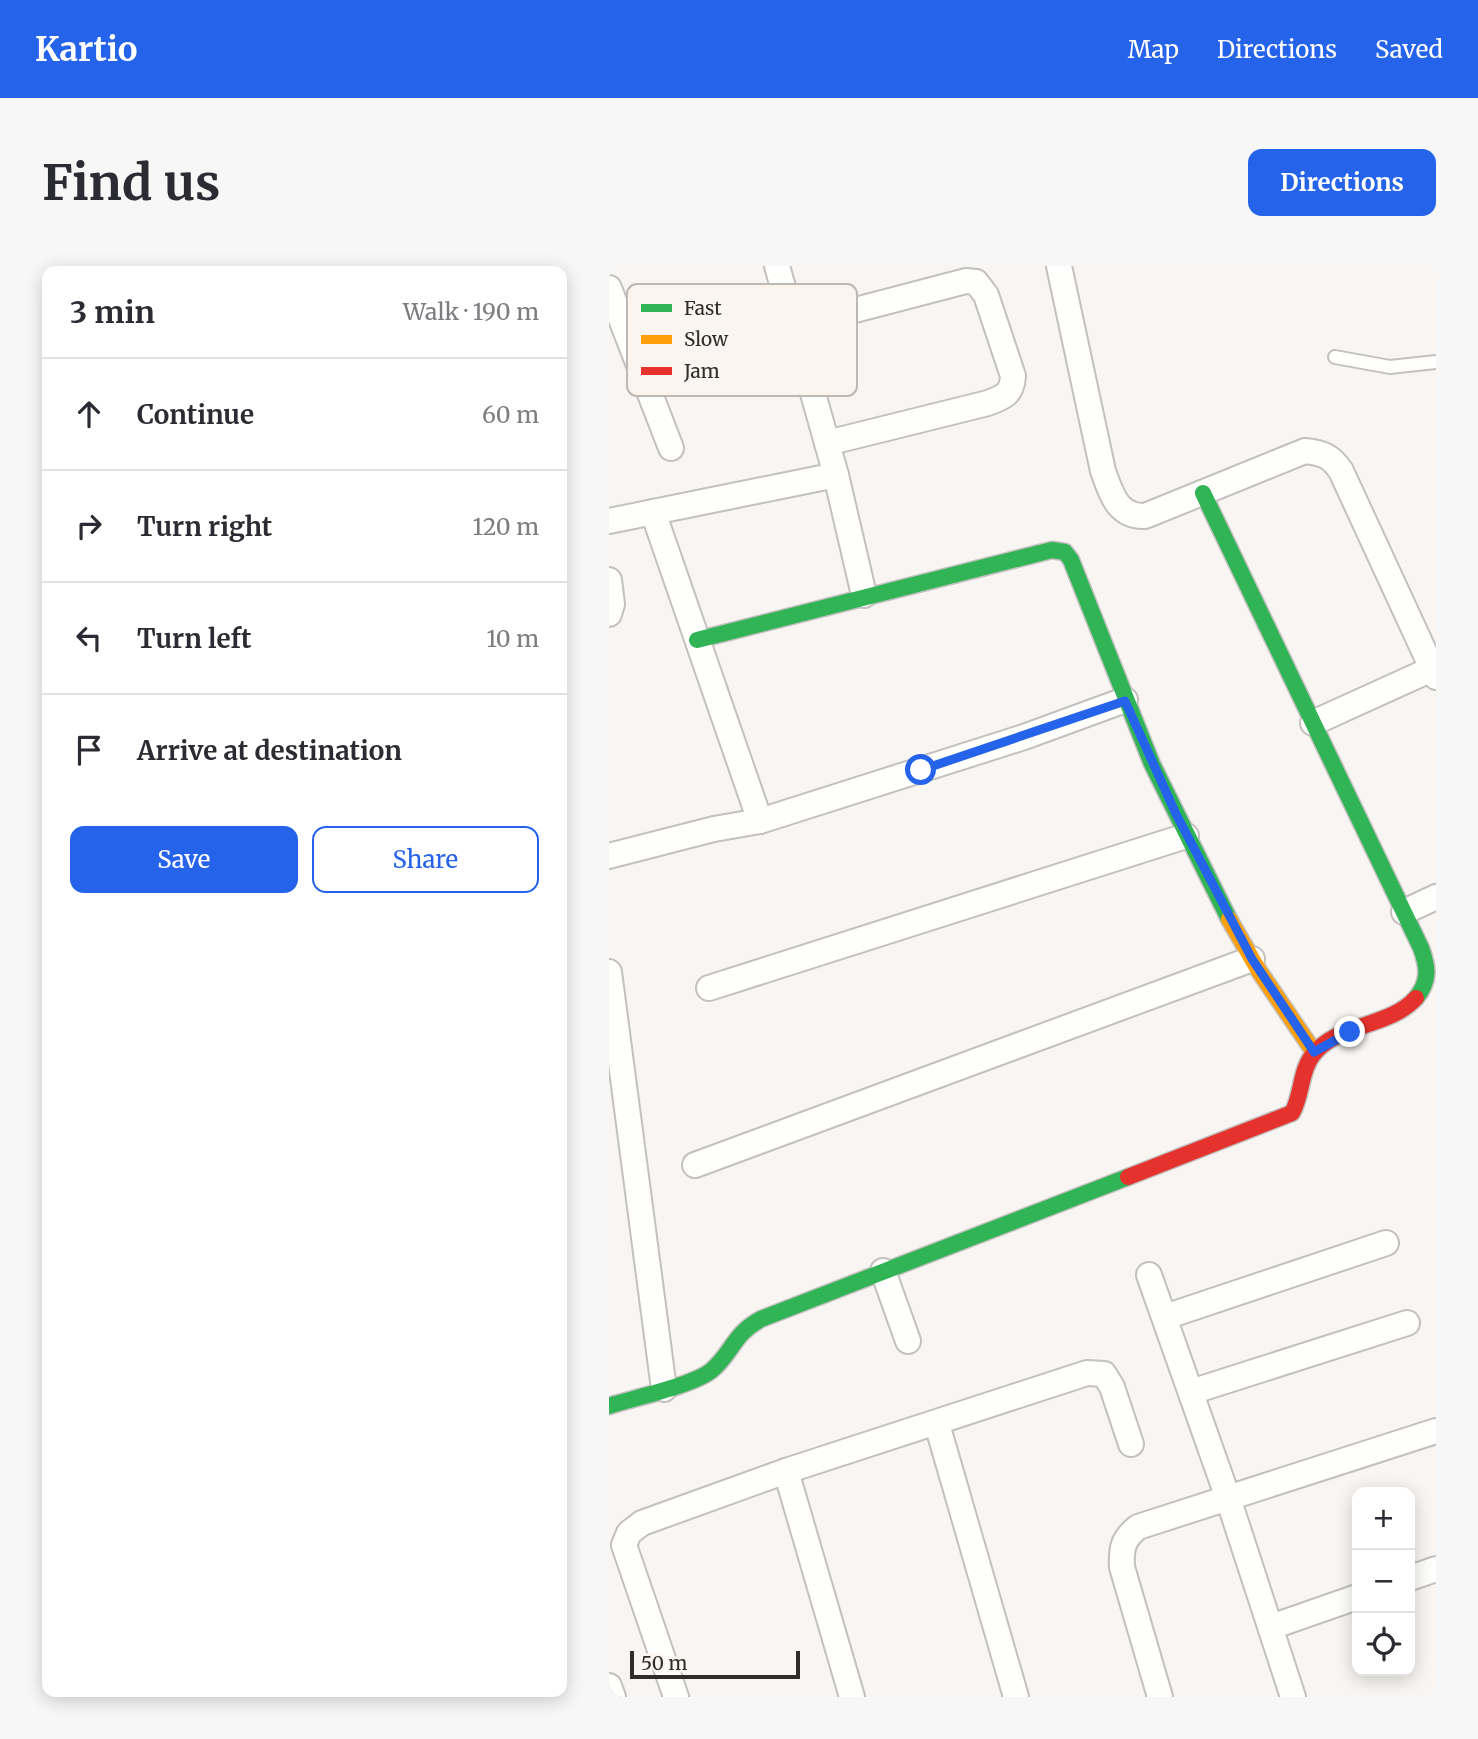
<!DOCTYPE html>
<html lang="en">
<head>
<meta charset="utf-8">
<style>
	:root { --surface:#fff; --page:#f7f7f7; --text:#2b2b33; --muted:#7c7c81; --line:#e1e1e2; --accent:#2563eb }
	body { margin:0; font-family:Merriweather,serif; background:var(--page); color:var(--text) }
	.controls { position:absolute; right:21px; bottom:21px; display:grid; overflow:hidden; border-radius:14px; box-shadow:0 4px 18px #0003 }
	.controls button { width:63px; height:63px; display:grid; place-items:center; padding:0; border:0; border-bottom:2px solid var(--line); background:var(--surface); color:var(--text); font:35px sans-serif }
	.scale { position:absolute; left:21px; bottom:18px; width:170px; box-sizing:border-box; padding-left:7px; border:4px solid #2f2c2a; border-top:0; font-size:19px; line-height:24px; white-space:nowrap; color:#2f2c2a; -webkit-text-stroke:5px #fbf4ef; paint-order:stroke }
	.stop { position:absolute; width:21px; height:21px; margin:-16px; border:5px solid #2563eb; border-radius:50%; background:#fff }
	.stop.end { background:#2563eb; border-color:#fff; box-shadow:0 2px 7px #0008 }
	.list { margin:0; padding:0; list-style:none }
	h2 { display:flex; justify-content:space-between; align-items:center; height:91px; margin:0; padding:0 28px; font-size:30px }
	h2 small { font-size:23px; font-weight:400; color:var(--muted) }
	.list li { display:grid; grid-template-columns:46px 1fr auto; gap:21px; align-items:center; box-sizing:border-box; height:112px; padding:0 28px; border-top:2px solid var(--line) }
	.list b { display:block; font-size:26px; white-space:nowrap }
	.list em { font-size:23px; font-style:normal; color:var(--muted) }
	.actions { display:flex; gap:14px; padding:21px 28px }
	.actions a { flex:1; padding:16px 0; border:2px solid var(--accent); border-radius:14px; text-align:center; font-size:24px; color:var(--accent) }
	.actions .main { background:var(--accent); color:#fff }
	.icon { flex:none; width:38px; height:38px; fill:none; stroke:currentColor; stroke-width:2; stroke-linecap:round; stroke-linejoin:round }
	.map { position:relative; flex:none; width:827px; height:1431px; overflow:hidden; border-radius:14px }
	header { display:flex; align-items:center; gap:42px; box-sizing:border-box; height:98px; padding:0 35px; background:var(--accent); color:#fff }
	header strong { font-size:33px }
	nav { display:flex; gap:38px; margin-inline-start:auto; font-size:24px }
	.intro { display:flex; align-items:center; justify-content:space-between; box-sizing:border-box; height:168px; padding:0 42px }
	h1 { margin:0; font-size:49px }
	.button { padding:18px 32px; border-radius:14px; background:var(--accent); color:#fff; font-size:24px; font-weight:700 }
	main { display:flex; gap:42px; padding:0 42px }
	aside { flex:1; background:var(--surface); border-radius:14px; box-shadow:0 4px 18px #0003 }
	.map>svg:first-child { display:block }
</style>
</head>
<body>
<header>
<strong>Kartio</strong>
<nav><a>Map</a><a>Directions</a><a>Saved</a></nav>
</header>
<div class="intro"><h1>Find us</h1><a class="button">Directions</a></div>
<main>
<aside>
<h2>3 min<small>Walk · 190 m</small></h2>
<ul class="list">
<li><svg class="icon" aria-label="ahead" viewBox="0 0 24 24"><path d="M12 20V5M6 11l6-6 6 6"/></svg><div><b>Continue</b></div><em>60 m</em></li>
<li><svg class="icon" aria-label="right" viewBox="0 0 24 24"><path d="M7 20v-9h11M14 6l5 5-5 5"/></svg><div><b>Turn right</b></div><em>120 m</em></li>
<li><svg class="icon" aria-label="left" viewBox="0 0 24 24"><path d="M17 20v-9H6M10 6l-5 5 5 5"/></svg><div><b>Turn left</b></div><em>10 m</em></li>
<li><svg class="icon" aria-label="arrive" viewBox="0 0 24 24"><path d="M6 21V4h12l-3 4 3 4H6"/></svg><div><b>Arrive at destination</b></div></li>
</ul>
<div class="actions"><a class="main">Save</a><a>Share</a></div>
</aside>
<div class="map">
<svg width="827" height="1431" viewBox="0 0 827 1431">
	<rect width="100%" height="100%" fill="#f8f5f2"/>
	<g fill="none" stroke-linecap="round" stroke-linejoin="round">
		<g stroke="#c3c1bf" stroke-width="16">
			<polyline id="lane" points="726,91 781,101 827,96"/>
		</g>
		<g stroke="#c3c1bf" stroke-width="28">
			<g id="street">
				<polyline points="168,0 227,209 255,329"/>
				<path d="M450 0 494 205C502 227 508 251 536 250L696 185C714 187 722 190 732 205L827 411"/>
				<polyline points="0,22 62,182"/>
				<path d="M185 60 357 15 367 16 377 29 404 110C403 128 395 131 379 137L218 177"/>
				<polyline points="44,246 151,555"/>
				<polyline points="0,255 227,209"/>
				<polyline points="0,314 3,338 0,348"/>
				<polyline points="704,457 823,403"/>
				<polyline points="0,590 105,563 151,555 415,471 516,434"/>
				<polyline points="795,646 827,631"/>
				<polyline points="0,706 55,1123"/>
				<polyline points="100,722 577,570"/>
				<polyline points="86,899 643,693"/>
				<polyline points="274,1005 299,1075"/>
				<polyline points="540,1009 619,1232 684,1431"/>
				<polyline points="556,1051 777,977"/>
				<polyline points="582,1126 798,1057"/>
				<polyline points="328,1158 407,1431"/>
				<polyline points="177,1205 243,1431"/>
				<polyline points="801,1312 827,1303"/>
				<polyline points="662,1361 748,1331"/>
				<polyline points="0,1420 4,1431"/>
				<polyline points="67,1431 15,1279 20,1267 33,1257 177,1205 478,1107 495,1108 503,1121 522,1178"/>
				<path d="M551 1431 513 1301C512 1282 514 1273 529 1261L827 1165"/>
			</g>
		</g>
		<g stroke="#c3c1bf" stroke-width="19">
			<g id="fast">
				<path d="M594 227 812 682C819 701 821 715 807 732"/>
				<polyline points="88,374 443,284 456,286 462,294 543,498 620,653"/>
				<path d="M0 1140C24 1132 86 1119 103 1104 124 1086 124 1068 152 1053L519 911"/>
			</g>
		</g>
		<g stroke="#c3c1bf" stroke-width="19">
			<polyline id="slow" points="620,653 650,705 705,786"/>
		</g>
		<g stroke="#c3c1bf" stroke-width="19">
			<path id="jam" d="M519 911 683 847C693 830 691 806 703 790 727 757 780 762 807 732"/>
		</g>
		<use href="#lane" stroke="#fefefd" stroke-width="12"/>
		<use href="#street" stroke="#fefefd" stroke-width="24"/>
		<use href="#fast" stroke="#30b455" stroke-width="16"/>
		<use href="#slow" stroke="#ff9f0a" stroke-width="16"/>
		<use href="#jam" stroke="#e5322d" stroke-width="16"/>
	</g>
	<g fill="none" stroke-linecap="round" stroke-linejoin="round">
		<polyline stroke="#2563eb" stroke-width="9" points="312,504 516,435 567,548 643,693 705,786 741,766"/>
	</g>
	<rect x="18" y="18" width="230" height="112" rx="10" fill="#fbf4ef" stroke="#beb8b4" stroke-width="2"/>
	<rect x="32" y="38" width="31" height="8" fill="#30b455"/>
	<rect x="32" y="69" width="31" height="9" fill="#ff9f0a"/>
	<rect x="32" y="101" width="31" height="8" fill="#e5322d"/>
	<g font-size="19" fill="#2f2c2a">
		<text x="75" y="49">Fast</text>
		<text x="75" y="80">Slow</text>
		<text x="75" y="112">Jam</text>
	</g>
</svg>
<div class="controls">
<button>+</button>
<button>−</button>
<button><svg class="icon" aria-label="locate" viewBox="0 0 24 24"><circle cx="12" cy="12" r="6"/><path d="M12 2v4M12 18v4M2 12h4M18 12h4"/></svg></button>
</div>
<div class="scale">50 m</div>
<div class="stop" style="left:312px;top:504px"></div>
<div class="stop end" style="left:741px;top:766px"></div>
</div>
</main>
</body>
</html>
